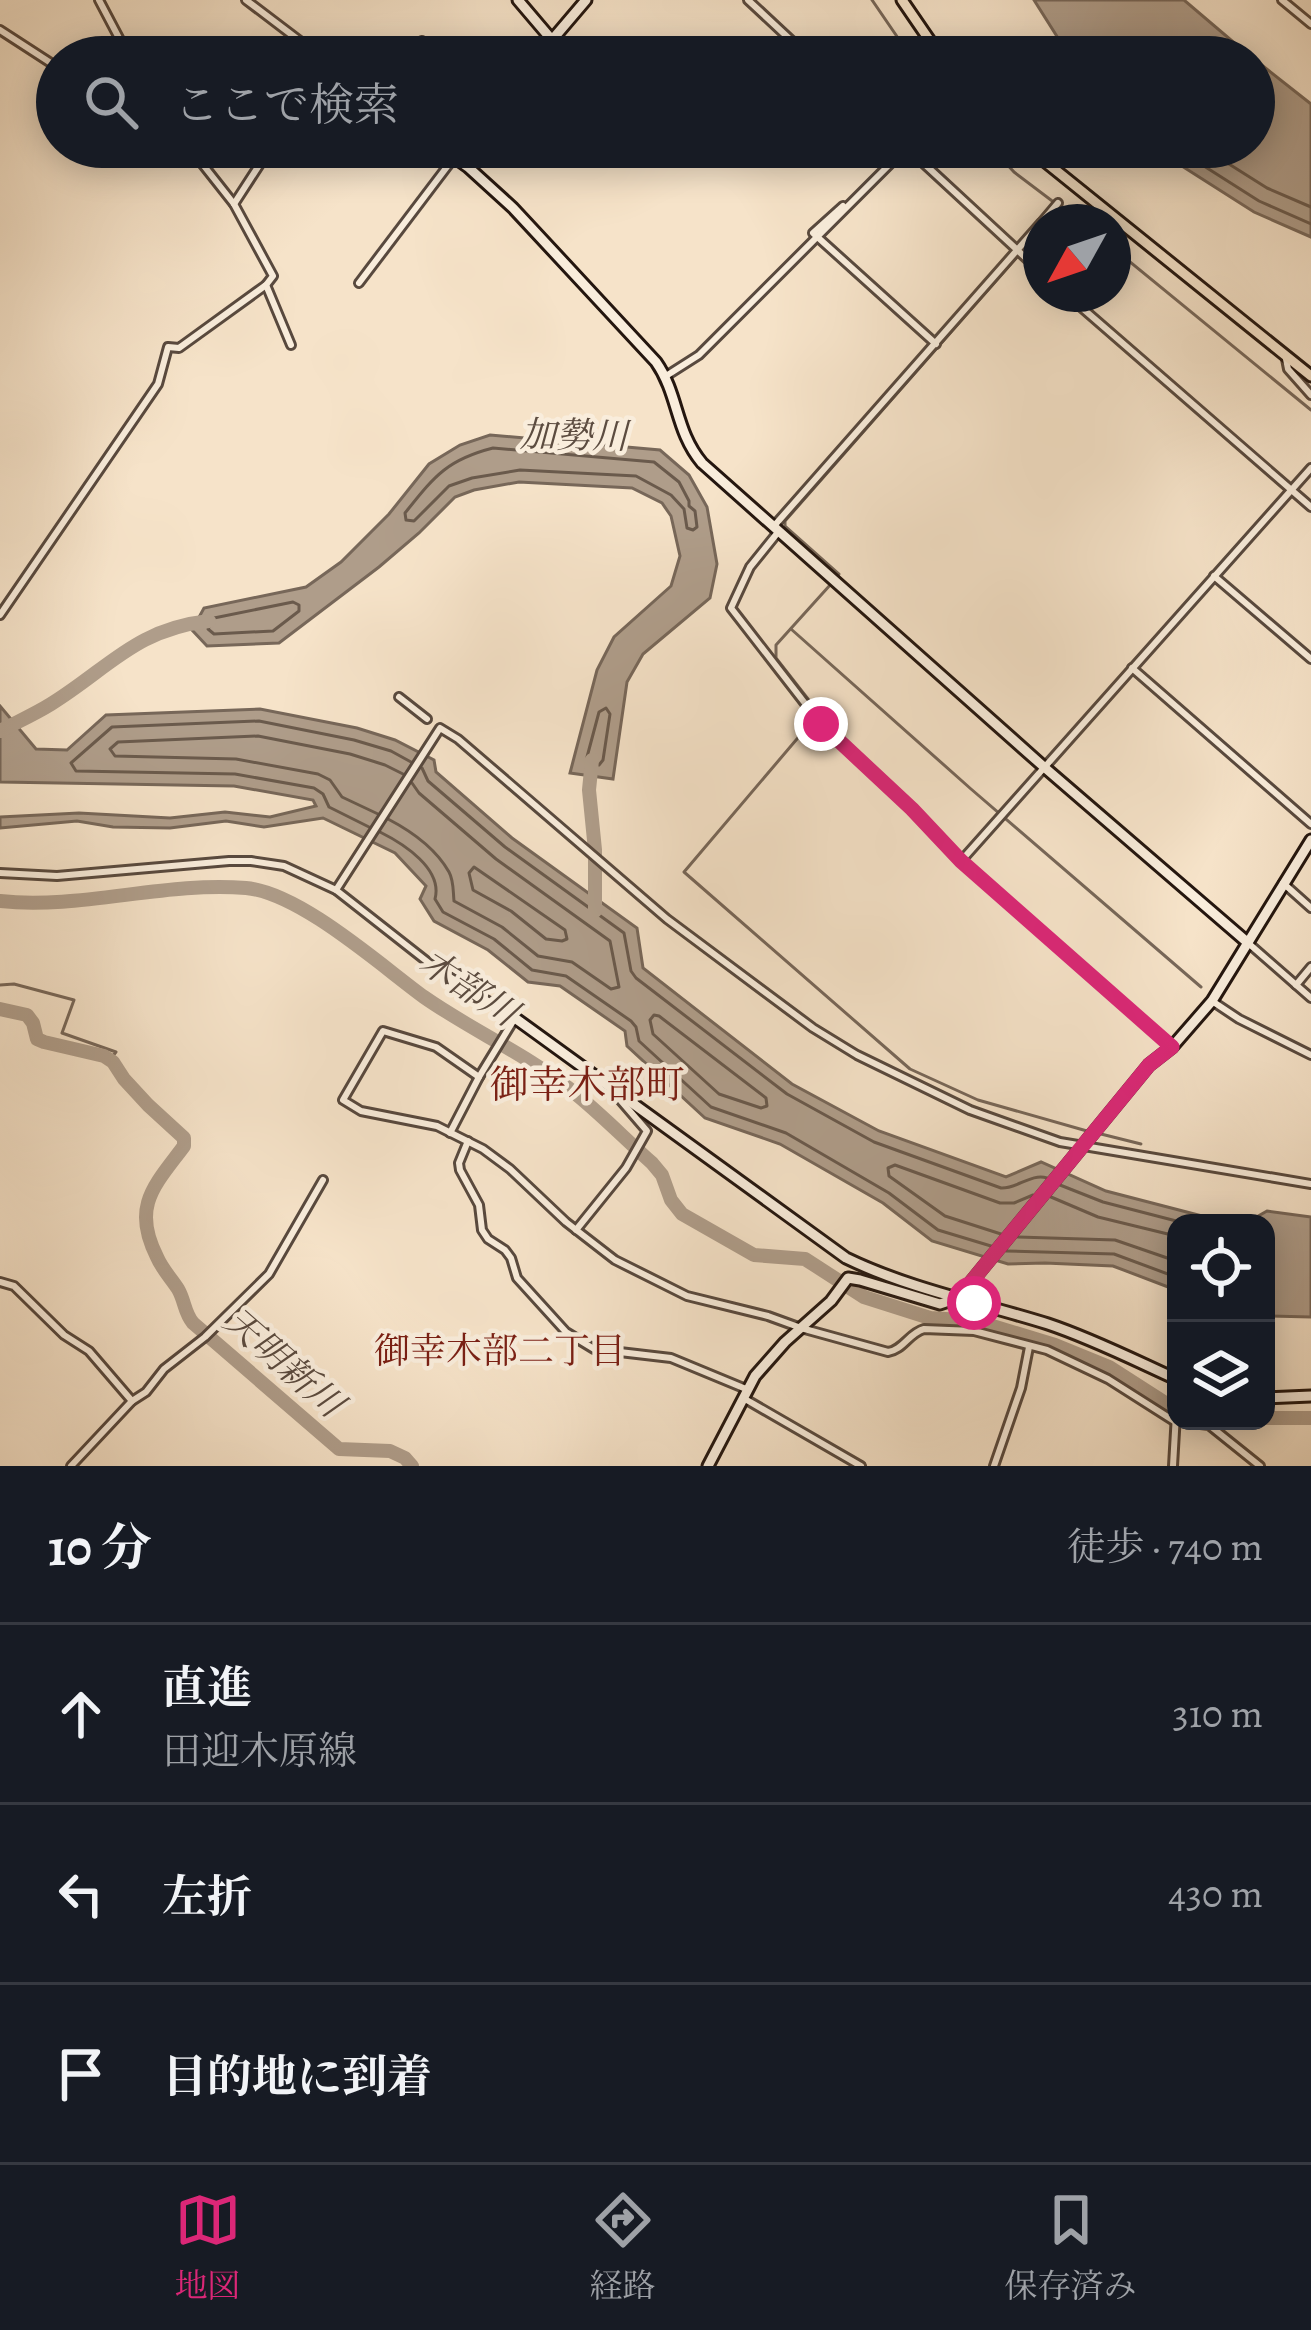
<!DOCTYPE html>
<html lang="ja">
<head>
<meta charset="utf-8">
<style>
	:root { --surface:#171b24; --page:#20242c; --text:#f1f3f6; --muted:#9ea1a6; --line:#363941; --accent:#db2777 }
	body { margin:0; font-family:Alegreya,"Noto Serif JP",serif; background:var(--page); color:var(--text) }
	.controls { position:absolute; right:36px; bottom:36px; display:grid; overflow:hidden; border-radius:24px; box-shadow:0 6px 30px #0003 }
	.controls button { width:108px; height:108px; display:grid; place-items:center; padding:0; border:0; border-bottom:3px solid var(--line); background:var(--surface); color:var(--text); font:60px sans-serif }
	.compass { position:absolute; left:1023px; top:204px; width:108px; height:108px; border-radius:50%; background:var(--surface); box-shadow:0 6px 30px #0003; rotate:230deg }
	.stop { position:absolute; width:36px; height:36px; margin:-27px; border:9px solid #db2777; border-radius:50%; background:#fff }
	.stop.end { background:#db2777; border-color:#fff; box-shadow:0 3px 12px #0008 }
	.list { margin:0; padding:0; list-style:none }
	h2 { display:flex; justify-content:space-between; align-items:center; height:156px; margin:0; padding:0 48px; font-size:51px }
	h2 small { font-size:39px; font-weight:400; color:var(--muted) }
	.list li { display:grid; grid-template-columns:78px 1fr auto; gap:36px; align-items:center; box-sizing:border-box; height:180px; padding:0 48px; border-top:3px solid var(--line) }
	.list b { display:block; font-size:45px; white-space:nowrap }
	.list p { margin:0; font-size:39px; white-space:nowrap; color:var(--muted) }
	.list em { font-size:39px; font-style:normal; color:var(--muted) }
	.icon { flex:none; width:66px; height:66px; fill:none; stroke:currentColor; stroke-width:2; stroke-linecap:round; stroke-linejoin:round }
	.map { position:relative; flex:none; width:1311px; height:1466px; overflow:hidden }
	.search { position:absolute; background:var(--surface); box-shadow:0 6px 30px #0003; left:36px; right:36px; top:36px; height:132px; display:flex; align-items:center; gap:30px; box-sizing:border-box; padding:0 42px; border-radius:66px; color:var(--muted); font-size:45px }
	.sheet { height:696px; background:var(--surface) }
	nav { display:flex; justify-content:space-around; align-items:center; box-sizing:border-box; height:168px; border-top:3px solid var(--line); background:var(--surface); font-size:33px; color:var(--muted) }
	nav a { display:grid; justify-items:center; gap:6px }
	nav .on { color:var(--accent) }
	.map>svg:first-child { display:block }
</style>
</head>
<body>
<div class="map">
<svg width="1311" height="1466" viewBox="0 0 1311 1466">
	<rect width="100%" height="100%" fill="#f6e3c9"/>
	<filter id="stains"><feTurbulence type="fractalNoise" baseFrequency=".00167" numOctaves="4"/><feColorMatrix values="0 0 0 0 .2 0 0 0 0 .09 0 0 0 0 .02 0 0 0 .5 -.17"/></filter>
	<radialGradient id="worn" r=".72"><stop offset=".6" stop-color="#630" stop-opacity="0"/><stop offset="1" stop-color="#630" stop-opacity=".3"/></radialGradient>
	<g fill="#af9d8a" stroke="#776759" stroke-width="3">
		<polygon points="1034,0 1184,0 1251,57 1070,57"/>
		<polygon points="1254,59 1311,104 1311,237 1254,212 1152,147 1254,147"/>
		<polygon points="490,435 660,450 689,475 707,507 717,564 710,598 643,654 627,682 613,779 570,773 597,670 614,637 671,586 680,556 671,516 662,503 632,488 519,482 474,490 455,497 419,533 379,567 279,643 207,646 192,630 204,608 306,587 341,562 389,514 429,464 460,445"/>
		<polygon points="0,706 36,749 67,750 106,715 260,709 357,728 395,740 434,760 436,772 512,838 637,928 643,968 792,1084 879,1131 1006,1177 1041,1162 1106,1191 1229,1223 1176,1223 1176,1290 1113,1266 1045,1263 1008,1264 932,1241 883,1203 780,1144 705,1118 627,1046 625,1031 560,986 528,982 488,950 434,921 420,899 426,886 395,853 323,818 264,827 226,821 170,828 113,827 77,821 0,828 0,817 79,813 170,818 225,812 270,817 316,806 313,800 234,786 0,782"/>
		<polygon points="1267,1211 1311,1217 1311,1317 1266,1316 1266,1223 1246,1223"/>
	</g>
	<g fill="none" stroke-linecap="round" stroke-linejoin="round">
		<g stroke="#6a5a4c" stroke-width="3">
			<polyline points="1174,147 1259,201 1311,224"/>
			<polyline points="1202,147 1267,188 1311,207"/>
			<path d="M493 448 654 462 679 482 689 501V506L695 511 697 527 693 530 687 528 684 509 671 495 636 476 520 470 472 478 449 486 414 521 406 520 405 513C434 477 446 460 493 448Z"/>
			<polygon points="293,602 299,605 299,611 273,631 214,634 208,629 214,618"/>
			<polygon points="606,708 610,714 603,760 599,765 591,764 587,757 599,712"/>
			<path d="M422 768 428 781 505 847 624 933 631 971 636 978 787 1094 874 1142 1001 1188C1017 1189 1031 1173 1047 1178"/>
			<polyline points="378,814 342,797 330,780 318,774 236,759 115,756 110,749 118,742 258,736 350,754 385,765 403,774"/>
			<path d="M388 819C411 831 436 849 449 872 454 881 453 892 454 901L502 927 538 956 572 962 611 989 619 987 610 941 496 859 419 793 412 783"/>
			<polyline points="369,827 329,807 323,794 314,788 235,774 76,771 71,763 112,727 259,721 354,740 391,751 411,762"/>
			<path d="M380 832C404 844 443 869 435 899L443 912 494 939 532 970 566 976 631 1021 636 1027 639 1041 711 1107 786 1133 889 1193 938 1230 991 1246"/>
			<polygon points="474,867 565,930 567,939 562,941 546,939 511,911 473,890 469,873"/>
			<polygon points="654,1015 659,1016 766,1098 767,1106 761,1108 719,1094 653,1034 650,1020"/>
			<polyline points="1060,1185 1103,1202 1184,1223"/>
			<polyline points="1051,1197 1098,1217 1176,1236"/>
			<polyline points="1001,1234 945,1216 889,1176 888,1168 895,1165 1000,1203 1014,1203 1033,1195"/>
			<polyline points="1018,1237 1115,1240 1176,1261"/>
			<polyline points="1006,1251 1114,1254 1176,1277"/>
		</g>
		<g stroke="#776759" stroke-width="3">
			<polyline points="872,0 911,57"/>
			<polyline points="991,147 1014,172 1080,222"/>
			<polyline points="1113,248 1311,410"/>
			<polyline points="837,577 839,574 785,526 785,521 1023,250"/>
			<polyline points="831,584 776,645 776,658 819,713 684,872 910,1069 978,1100 1087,1131"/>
			<polyline points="791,629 971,789 1201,987"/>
			<polyline points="0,985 14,984 74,1000 62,1033 116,1052 108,1062"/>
			<polyline points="1101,1134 1141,1144"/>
		</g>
		<g stroke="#af9d8a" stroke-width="14">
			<path d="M0 731C17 722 35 714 51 704 109 668 136 629 209 621"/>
			<polyline points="592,760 589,790 595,850 595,911"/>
			<path d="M0 901C79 910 166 881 246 888 300 893 379 964 424 997 471 1030 526 1054 571 1090 599 1112 625 1139 652 1163L662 1175 671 1200 682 1214 754 1255 805 1259 864 1297 930 1318 976 1321 1055 1345 1109 1367 1176 1410"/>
			<path d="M0 1009 27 1015 33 1023 37 1039 44 1042 104 1056 113 1062 124 1079 148 1105 184 1138V1146C155 1185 131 1206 157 1257 162 1269 171 1278 178 1289 185 1301 184 1312 193 1323L339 1449 390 1451 405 1458 412 1466"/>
			<polyline points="1266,1418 1311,1418"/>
		</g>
		<g stroke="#58493e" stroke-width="12">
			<g id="street">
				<polyline points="99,0 129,57"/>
				<polyline points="246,0 321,57"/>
				<polyline points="748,0 809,57"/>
				<polyline points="1282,0 1311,24"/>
				<polyline points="0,30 57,67"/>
				<polyline points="410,57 422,41"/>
				<polyline points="536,57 552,40"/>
				<polyline points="441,147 454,157"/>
				<polyline points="906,147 1041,272"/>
				<polyline points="234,204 271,147"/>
				<polyline points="843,206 813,233 936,344"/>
				<polyline points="1042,222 1058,203"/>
				<polyline points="359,283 462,147"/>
				<polyline points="266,285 291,345"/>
				<polyline points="1066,294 1311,507"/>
				<polyline points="1286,359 1288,369 1311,395"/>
				<polyline points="666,376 699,355 906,148"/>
				<polyline points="774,526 1041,223"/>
				<polyline points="779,531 750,567 731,608 821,724 912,810 961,861 1172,1047"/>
				<polyline points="1214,576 1311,659"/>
				<polyline points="0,615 158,384 168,347 179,348 266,285 273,276 234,204 189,147"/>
				<polyline points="1132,668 1311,824"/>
				<polyline points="399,697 427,719"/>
				<polyline points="961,861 1311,468"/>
				<polyline points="0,873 57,876 229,861 251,861 284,866 336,890 434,967 515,1018 479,1077 450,1133"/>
				<polyline points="1283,883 1311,908"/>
				<polyline points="336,890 440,728 458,739 667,919 813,1028 857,1055 970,1110 1060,1142 1311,1184"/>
				<polyline points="1247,942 1311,998"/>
				<polyline points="1296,985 1311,967"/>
				<polyline points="1212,1001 1239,1019 1311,1055"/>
				<path d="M479 1077 436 1047 383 1031 343 1100 361 1111 437 1126 483 1149 510 1169 566 1222 615 1260 687 1296 768 1316 801 1328 888 1352C903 1350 909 1333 924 1329L974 1331 1047 1350 1108 1379 1174 1421 1209 1425 1260 1466"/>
				<polyline points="468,1141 459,1163 460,1170 479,1205 482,1230 488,1239 505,1250 511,1258 517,1278 566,1332 594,1349 671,1358 746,1389"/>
				<polyline points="576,1230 626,1168 647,1131 616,1095"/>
				<polyline points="0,1282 14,1286 64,1335 89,1351 132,1401"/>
				<polyline points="745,1399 861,1466"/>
				<polyline points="71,1466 132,1401 146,1392 164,1369 205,1337 269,1274 323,1180"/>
				<polyline points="994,1466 1021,1388 1029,1347"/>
				<polyline points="1173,1466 1176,1414"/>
			</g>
		</g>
		<g stroke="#24160f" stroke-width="15">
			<g id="secondary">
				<polyline points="518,0 552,40 586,0"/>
				<path d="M454 157 468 167 513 208 656 362C679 395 675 431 702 463L1044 767 1247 942"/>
				<path d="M515 1018 846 1258C910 1289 981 1303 1048 1324 1093 1339 1134 1360 1176 1379"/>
				<polyline points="1266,1398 1311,1396"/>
				<polyline points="708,1466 755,1376 785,1342 831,1301 848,1278 860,1280 940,1304 958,1298 1149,1065 1172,1047 1212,1001 1311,840"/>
			</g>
		</g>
		<g stroke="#24160f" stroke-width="15">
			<g id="primary">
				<polyline points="902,0 941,57"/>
				<polyline points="1027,147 1311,376"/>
			</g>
		</g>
		<use href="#street" stroke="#f9eddc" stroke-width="6"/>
		<use href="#secondary" stroke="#f9eddc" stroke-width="9"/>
		<use href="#primary" stroke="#f6e3c9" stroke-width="9"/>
	</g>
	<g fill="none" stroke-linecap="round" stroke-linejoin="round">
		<polyline stroke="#db2777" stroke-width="15" points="821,724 912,809 961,861 1172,1047 1149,1065 958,1298 974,1303"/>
	</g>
	<g text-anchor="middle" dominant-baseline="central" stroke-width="9" stroke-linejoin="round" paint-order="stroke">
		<g font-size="36" font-style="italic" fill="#5c4c40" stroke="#f9eddc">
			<text transform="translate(574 435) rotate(1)">加勢川</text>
			<text transform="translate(469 987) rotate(33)">木部川</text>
			<text transform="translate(284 1362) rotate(41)">天明新川</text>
		</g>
		<g font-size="36" fill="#7a1f14" stroke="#f9eddc">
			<text x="500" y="1350">御幸木部二丁目</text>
		</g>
		<g font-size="39" fill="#7a1f14" stroke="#f9eddc">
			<text x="587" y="1084">御幸木部町</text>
		</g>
	</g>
	<rect width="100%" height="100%" filter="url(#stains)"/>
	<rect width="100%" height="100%" fill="url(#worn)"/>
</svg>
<div class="controls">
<button><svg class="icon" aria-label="locate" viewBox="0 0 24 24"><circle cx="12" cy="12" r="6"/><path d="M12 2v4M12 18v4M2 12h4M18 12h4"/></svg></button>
<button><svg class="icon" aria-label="layers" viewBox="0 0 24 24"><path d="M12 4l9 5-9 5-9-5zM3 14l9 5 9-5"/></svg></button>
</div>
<svg class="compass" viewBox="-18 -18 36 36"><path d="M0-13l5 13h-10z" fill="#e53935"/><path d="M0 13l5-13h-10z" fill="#9ea1a6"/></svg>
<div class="stop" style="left:974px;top:1303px"></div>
<div class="stop end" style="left:821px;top:724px"></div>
<div class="search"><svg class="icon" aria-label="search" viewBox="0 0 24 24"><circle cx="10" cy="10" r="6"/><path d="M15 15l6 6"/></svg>ここで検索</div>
</div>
<section class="sheet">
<h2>10 分<small>徒歩 · 740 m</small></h2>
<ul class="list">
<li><svg class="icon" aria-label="ahead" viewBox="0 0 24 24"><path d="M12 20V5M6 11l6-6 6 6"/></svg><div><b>直進</b><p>田迎木原線</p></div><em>310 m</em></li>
<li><svg class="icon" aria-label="left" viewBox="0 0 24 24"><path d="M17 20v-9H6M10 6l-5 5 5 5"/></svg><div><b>左折</b></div><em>430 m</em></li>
<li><svg class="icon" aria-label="arrive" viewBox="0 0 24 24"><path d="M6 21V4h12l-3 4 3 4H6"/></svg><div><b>目的地に到着</b></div></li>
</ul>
</section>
<nav>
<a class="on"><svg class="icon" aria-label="map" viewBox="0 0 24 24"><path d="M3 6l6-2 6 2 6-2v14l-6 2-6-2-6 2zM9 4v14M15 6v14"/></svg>地図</a>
<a><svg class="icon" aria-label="directions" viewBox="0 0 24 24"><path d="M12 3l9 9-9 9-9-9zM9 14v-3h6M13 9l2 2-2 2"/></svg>経路</a>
<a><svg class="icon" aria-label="saved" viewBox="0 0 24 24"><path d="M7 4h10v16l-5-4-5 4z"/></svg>保存済み</a>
</nav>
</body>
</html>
